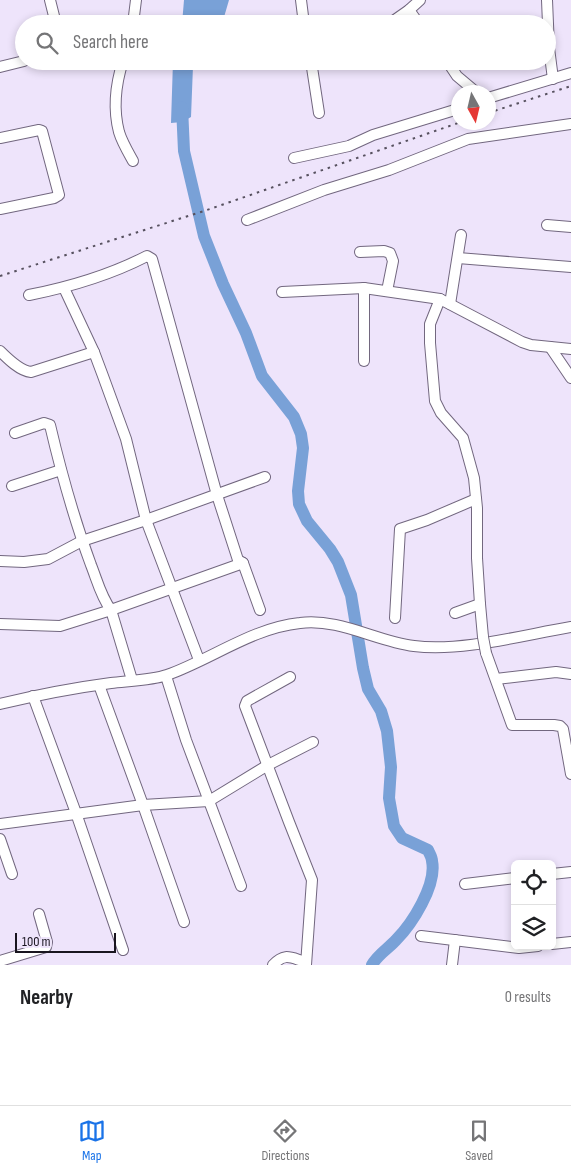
<!DOCTYPE html>
<html lang="en">
<head>
<meta charset="utf-8">
<style>
	:root { --surface:#fff; --page:#f6f6f6; --text:#202124; --muted:#757577; --line:#e0e0e0; --accent:#1a73e8 }
	body { margin:0; font-family:"Sofia Sans Condensed",sans-serif; background:var(--page); color:var(--text) }
	.controls { position:absolute; right:15px; bottom:15px; display:grid; overflow:hidden; border-radius:8px; box-shadow:0 2px 8px #0003 }
	.controls button { width:45px; height:45px; display:grid; place-items:center; padding:0; border:0; border-bottom:1px solid var(--line); background:var(--surface); color:var(--text); font:25px sans-serif }
	.compass { position:absolute; left:451px; top:85px; width:45px; height:45px; border-radius:50%; background:var(--surface); box-shadow:0 2px 8px #0003; rotate:172deg }
	.scale { position:absolute; left:15px; bottom:12px; width:101px; box-sizing:border-box; padding-left:5px; border:2px solid #19151f; border-top:0; font-size:14px; line-height:18px; white-space:nowrap; color:#19151f; -webkit-text-stroke:4px #eee4fb; paint-order:stroke }
	.list { margin:0; padding:0; list-style:none }
	h2 { display:flex; justify-content:space-between; align-items:center; height:65px; margin:0; padding:0 20px; font-size:21px }
	h2 small { font-size:16px; font-weight:400; color:var(--muted) }
	.icon { flex:none; width:28px; height:28px; fill:none; stroke:currentColor; stroke-width:2; stroke-linecap:round; stroke-linejoin:round }
	.map { position:relative; flex:none; width:571px; height:965px; overflow:hidden }
	.search { position:absolute; background:var(--surface); box-shadow:0 2px 8px #0003; left:15px; right:15px; top:15px; height:55px; display:flex; align-items:center; gap:12px; box-sizing:border-box; padding:0 18px; border-radius:28px; color:var(--muted); font-size:19px }
	.sheet { height:140px; background:var(--surface) }
	nav { display:flex; justify-content:space-around; align-items:center; box-sizing:border-box; height:70px; border-top:1px solid var(--line); background:var(--surface); font-size:14px; color:var(--muted) }
	nav a { display:grid; justify-items:center; gap:2px }
	nav .on { color:var(--accent) }
	.map>svg:first-child { display:block }
</style>
</head>
<body>
<div class="map">
<svg width="571" height="965" viewBox="0 0 571 965">
	<rect width="100%" height="100%" fill="#eee4fb"/>
	<g fill="#79a1d7">
		<polygon points="184,0 229,0 222,24 182,24"/>
		<polygon points="173,61 200,61 193,66 191,117 182,122 171,123"/>
	</g>
	<g fill="none" stroke-linecap="round" stroke-linejoin="round">
		<path stroke="#79a1d7" stroke-width="12" d="M182 107 184 151 204 236 223 284 246 333 262 376 294 417 301 434 303 448 298 491 299 504 307 521 330 549 338 562 351 595 363 668 368 689 381 711 387 731 391 767 389 798 394 826 402 838 428 850C429 853 432 857 432 861 437 885 412 924 396 940 389 948 377 955 372 965"/>
		<g stroke="#72677f" stroke-width="12">
			<g id="minor">
				<polyline points="50,0 56,24"/>
				<polyline points="301,0 304,24"/>
				<polyline points="547,0 549,48 553,79"/>
				<polyline points="409,10 419,24"/>
				<polyline points="133,24 136,0"/>
				<polyline points="389,24 409,10 420,0"/>
				<path d="M123 61C116 83 113 109 119 132 122 142 128 152 133 161"/>
				<polyline points="311,61 319,113"/>
				<polyline points="447,61 457,76 476,92"/>
				<polyline points="0,67 24,61"/>
				<polyline points="488,98 571,73"/>
				<polyline points="0,138 39,130 42,131 59,195 54,198 0,209"/>
				<polyline points="294,158 349,146 373,135 458,109"/>
				<polyline points="247,220 324,190 389,170 468,139 571,124"/>
				<polyline points="547,225 571,227"/>
				<polyline points="360,252 384,251 390,253 393,261 387,291"/>
				<polyline points="458,258 571,267"/>
				<polyline points="64,288 94,352 103,376 126,439 146,520 199,660"/>
				<polyline points="364,288 364,361"/>
				<polyline points="282,292 364,288 440,299 522,342 531,345 571,349"/>
				<path d="M29 295C70 287 110 275 147 256L152 259 217 495 238 560 243 563 260 610"/>
				<polyline points="440,299 430,324 430,343 435,401 441,413 463,438 474,478 477,508 477,558 480,604 483,637"/>
				<polyline points="450,304 461,235"/>
				<polyline points="550,347 571,378"/>
				<path d="M0 351C8 359 20 371 31 372L94 352"/>
				<path d="M15 433 44 423 50 425C61 472 74 519 91 565 97 580 101 597 111 610L132 680"/>
				<polyline points="12,486 61,470"/>
				<polyline points="0,561 24,562 48,559 82,541 146,520 265,477"/>
				<polyline points="455,613 480,604"/>
				<polyline points="395,618 400,529 427,520 476,499"/>
				<polyline points="0,624 60,626 111,610 243,563"/>
				<polyline points="486,653 512,725 554,725 560,726 563,729 571,774"/>
				<polyline points="166,676 186,740 241,886"/>
				<polyline points="290,677 247,701 245,706 289,822 312,880 306,965"/>
				<polyline points="496,679 556,672 571,674"/>
				<polyline points="99,685 143,805 184,922"/>
				<polyline points="33,696 76,813 123,950"/>
				<path d="M0 704C37 695 73 688 111 683 127 681 153 680 167 675 212 659 252 628 300 623 339 618 376 641 414 646 462 652 523 635 571 627"/>
				<polyline points="0,824 143,805 209,801 268,765 313,742"/>
				<polyline points="0,839 12,874"/>
				<polyline points="552,874 571,872"/>
				<polyline points="465,884 515,878"/>
				<polyline points="421,936 519,948 538,946"/>
				<polyline points="552,944 571,942"/>
				<polyline points="0,961 46,947 47,942 39,914"/>
				<path d="M273 965C285 952 291 958 306 962"/>
				<polyline points="452,965 455,940"/>
			</g>
		</g>
		<use href="#minor" stroke="#fff" stroke-width="10"/>
		<g stroke="#57515f" stroke-width="2" stroke-dasharray="2.5 5" stroke-linecap="butt">
			<polyline points="488,113 571,86"/>
			<polyline points="0,276 207,210 461,122"/>
		</g>
		<g stroke="#72677f" stroke-width="12" stroke-linecap="butt">
			<polyline id="minor-bridge" points="483,637 486,653"/>
		</g>
		<use href="#minor-bridge" stroke="#fff" stroke-width="10"/>
	</g>
</svg>
<div class="controls">
<button><svg class="icon" aria-label="locate" viewBox="0 0 24 24"><circle cx="12" cy="12" r="6"/><path d="M12 2v4M12 18v4M2 12h4M18 12h4"/></svg></button>
<button><svg class="icon" aria-label="layers" viewBox="0 0 24 24"><path d="M12 4l9 5-9 5-9-5zM3 14l9 5 9-5"/></svg></button>
</div>
<svg class="compass" viewBox="-18 -18 36 36"><path d="M0-13l5 13h-10z" fill="#e53935"/><path d="M0 13l5-13h-10z" fill="#757577"/></svg>
<div class="scale">100 m</div>
<div class="search"><svg class="icon" aria-label="search" viewBox="0 0 24 24"><circle cx="10" cy="10" r="6"/><path d="M15 15l6 6"/></svg>Search here</div>
</div>
<section class="sheet">
<h2>Nearby<small>0 results</small></h2>
<ul class="list">
</ul>
</section>
<nav>
<a class="on"><svg class="icon" aria-label="map" viewBox="0 0 24 24"><path d="M3 6l6-2 6 2 6-2v14l-6 2-6-2-6 2zM9 4v14M15 6v14"/></svg>Map</a>
<a><svg class="icon" aria-label="directions" viewBox="0 0 24 24"><path d="M12 3l9 9-9 9-9-9zM9 14v-3h6M13 9l2 2-2 2"/></svg>Directions</a>
<a><svg class="icon" aria-label="saved" viewBox="0 0 24 24"><path d="M7 4h10v16l-5-4-5 4z"/></svg>Saved</a>
</nav>
</body>
</html>
